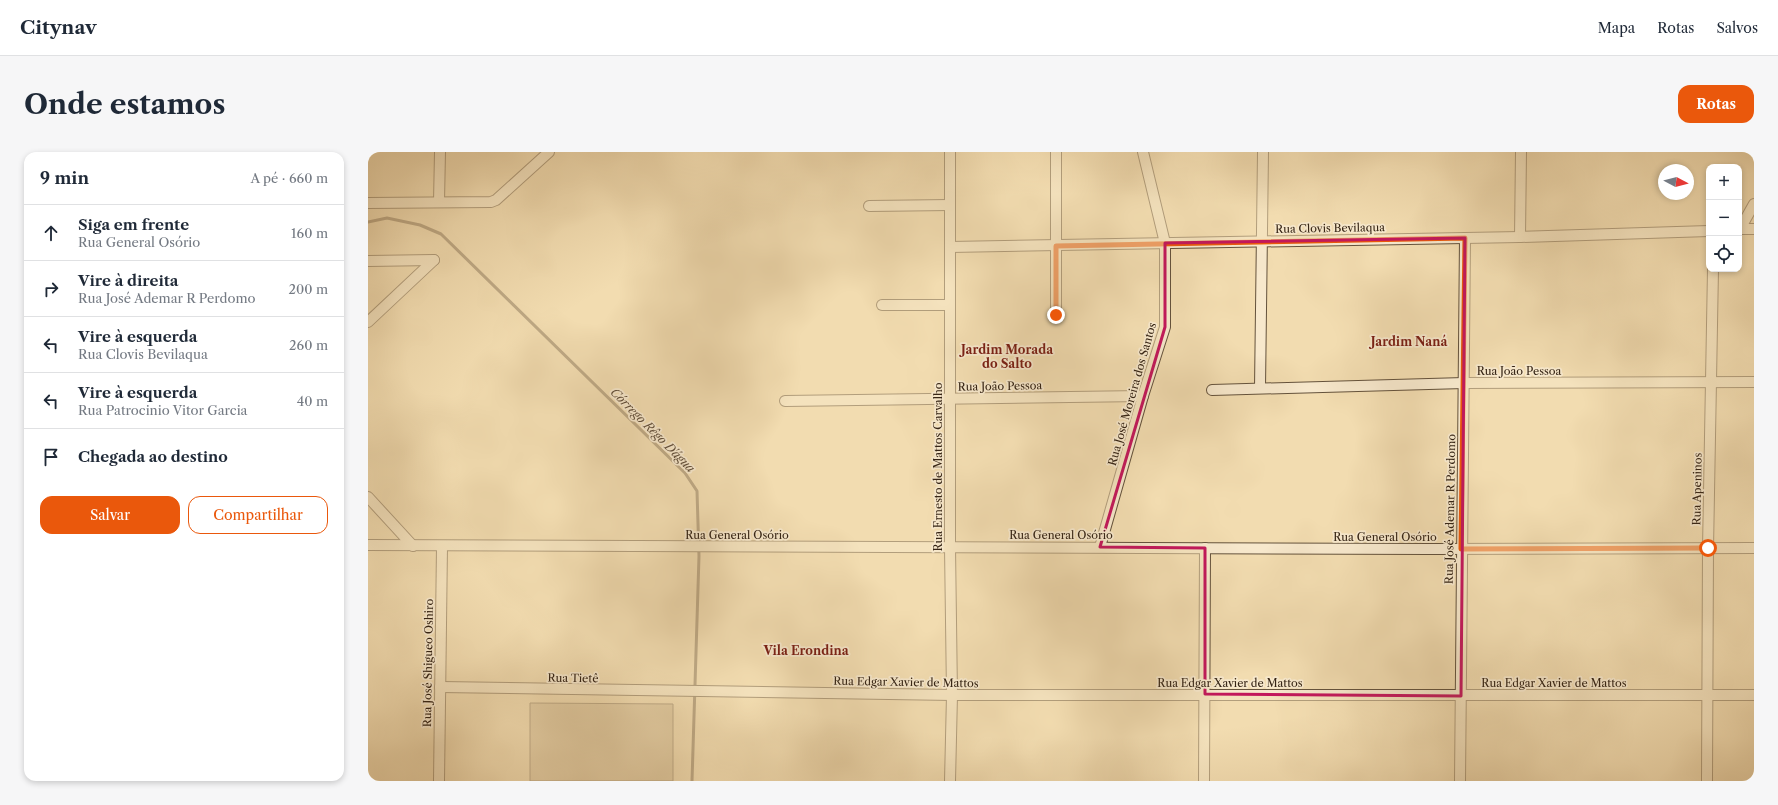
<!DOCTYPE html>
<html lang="pt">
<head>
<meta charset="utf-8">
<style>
	:root { --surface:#fff; --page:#f6f6f7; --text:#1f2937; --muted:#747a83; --line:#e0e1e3; --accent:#ea580c }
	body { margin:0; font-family:"Libre Caslon Text",serif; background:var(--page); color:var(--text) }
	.controls { position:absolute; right:12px; top:12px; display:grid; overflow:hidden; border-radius:8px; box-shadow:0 2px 6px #0003 }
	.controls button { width:36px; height:36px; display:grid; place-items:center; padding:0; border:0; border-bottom:1px solid var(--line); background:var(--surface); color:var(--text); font:20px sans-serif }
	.compass { position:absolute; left:1290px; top:12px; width:36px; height:36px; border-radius:50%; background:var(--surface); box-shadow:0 2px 6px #0003; rotate:97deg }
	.stop { position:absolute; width:12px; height:12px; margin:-9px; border:3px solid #ea580c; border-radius:50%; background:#fff }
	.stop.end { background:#ea580c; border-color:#fff; box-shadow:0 1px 4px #0008 }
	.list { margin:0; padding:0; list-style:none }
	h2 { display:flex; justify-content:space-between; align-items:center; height:52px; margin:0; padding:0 16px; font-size:17px }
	h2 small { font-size:13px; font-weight:400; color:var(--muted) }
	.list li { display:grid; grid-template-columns:26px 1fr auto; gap:12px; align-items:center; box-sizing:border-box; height:56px; padding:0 16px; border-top:1px solid var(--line) }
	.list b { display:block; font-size:15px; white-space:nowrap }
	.list p { margin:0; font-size:13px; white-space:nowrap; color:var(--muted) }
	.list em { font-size:13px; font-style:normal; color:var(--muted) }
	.actions { display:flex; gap:8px; padding:12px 16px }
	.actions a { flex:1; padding:9px 0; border:1px solid var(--accent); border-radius:12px; text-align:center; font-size:14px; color:var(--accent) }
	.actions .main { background:var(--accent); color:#fff }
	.icon { flex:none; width:22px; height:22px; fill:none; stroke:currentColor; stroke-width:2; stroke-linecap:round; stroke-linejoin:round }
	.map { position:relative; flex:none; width:1386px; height:629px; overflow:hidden; border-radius:12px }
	header { display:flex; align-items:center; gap:24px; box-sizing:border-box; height:56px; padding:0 20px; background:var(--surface); border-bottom:1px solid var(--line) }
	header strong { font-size:19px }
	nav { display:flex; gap:22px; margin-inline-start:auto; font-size:14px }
	.intro { display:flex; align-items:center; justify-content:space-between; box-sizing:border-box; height:96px; padding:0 24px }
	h1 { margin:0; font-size:28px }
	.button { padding:10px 18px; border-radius:12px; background:var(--accent); color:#fff; font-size:14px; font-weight:700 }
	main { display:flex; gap:24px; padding:0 24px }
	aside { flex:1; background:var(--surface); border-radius:12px; box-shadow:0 2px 6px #0003 }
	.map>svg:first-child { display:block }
</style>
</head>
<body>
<header>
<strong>Citynav</strong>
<nav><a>Mapa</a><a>Rotas</a><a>Salvos</a></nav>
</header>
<div class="intro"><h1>Onde estamos</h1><a class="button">Rotas</a></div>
<main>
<aside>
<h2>9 min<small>A pé · 660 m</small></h2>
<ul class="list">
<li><svg class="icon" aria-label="ahead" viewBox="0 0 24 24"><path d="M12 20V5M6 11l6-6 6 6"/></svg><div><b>Siga em frente</b><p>Rua General Osório</p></div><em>160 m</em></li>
<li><svg class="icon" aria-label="right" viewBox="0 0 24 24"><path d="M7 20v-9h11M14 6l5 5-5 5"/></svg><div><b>Vire à direita</b><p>Rua José Ademar R Perdomo</p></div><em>200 m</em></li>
<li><svg class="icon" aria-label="left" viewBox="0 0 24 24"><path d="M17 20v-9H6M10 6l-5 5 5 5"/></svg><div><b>Vire à esquerda</b><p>Rua Clovis Bevilaqua</p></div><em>260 m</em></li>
<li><svg class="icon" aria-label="left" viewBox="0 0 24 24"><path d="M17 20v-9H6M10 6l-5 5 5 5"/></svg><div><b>Vire à esquerda</b><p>Rua Patrocinio Vitor Garcia</p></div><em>40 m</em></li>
<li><svg class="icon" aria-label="arrive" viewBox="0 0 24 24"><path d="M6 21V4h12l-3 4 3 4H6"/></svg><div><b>Chegada ao destino</b></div></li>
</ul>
<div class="actions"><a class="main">Salvar</a><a>Compartilhar</a></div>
</aside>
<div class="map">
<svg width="1386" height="629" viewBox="0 0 1386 629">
	<rect width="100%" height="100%" fill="#f2dcb0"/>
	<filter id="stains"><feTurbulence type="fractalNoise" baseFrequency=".005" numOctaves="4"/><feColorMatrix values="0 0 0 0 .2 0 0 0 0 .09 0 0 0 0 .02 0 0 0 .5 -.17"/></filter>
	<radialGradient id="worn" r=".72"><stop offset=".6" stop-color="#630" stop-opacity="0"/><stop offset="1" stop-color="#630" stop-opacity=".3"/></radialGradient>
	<polygon fill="#d2bd96" stroke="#847056" points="162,551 305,552 305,629 162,629"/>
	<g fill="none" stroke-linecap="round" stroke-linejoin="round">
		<polyline stroke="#806d52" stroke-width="3" points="0,70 19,66 52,73 73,82 317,321 329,339 331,404 324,629"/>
		<g stroke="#64523c" stroke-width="12">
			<g id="minor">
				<polyline points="71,50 72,0"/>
				<polyline points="0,51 123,50 128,48 181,0"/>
				<polyline points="501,54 582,53"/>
				<polyline points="1371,77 1386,77"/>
				<polyline points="1372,77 1386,52"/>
				<polyline points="1152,85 1153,0"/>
				<polyline points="582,95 1152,85 1341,79"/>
				<polyline points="0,109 66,108"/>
				<polyline points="514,153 582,153"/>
				<polyline points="688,163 688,0"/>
				<polyline points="0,170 66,108"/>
				<polyline points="892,236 895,0"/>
				<polyline points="844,238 1096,231 1386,230"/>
				<polyline points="417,249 775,244"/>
				<polyline points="0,345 45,394"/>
				<polyline points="0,393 1063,397 1386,396"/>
				<polyline points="732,395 775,244 797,175 797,91 775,0"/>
				<polyline points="72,535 584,543 1386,543"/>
				<polyline points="71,629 74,394"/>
				<polyline points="582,629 584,543 582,395 582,0"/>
				<polyline points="836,629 837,396"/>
				<polyline points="1092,629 1097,86"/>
				<polyline points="1339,629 1340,397 1345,117"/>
			</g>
		</g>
		<use href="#minor" stroke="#f7e8cc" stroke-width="10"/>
	</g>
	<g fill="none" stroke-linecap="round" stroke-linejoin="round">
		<polyline stroke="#ea580c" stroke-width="5" points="688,163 688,94 1097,86 1093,397 1340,396"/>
	</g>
	<path d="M0 0H1386V629H0ZM1097 86 1093 544 837 542V396L732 395 797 175V91Z" fill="#f2dcb0" fill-opacity=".55" fill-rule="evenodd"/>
	<path fill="none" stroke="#c2185b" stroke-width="3" stroke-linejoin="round" d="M1097 86 1093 544 837 542V396L732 395 797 175V91Z"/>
	<g text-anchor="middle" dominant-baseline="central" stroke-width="3.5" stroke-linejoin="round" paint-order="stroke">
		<g font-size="11" fill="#352415" stroke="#f7e8cc">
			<text transform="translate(962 76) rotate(-1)">Rua Clovis Bevilaqua</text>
			<text x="1151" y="219">Rua João Pessoa</text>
			<text transform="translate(632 234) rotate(-1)">Rua João Pessoa</text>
			<text transform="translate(764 242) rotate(-74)">Rua José Moreira dos Santos</text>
			<text transform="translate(570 315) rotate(-90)">Rua Ernesto de Mattos Carvalho</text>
			<text transform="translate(1329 337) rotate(-89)">Rua Apeninos</text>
			<text transform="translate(1082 357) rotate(-89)">Rua José Ademar R Perdomo</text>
			<text x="369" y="383">Rua General Osório</text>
			<text x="693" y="383">Rua General Osório</text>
			<text x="1017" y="385">Rua General Osório</text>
			<text transform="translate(60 511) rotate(-89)">Rua José Shigueo Oshiro</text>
			<text transform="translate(205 526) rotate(1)">Rua Tietê</text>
			<text transform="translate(538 530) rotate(1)">Rua Edgar Xavier de Mattos</text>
			<text x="862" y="531">Rua Edgar Xavier de Mattos</text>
			<text x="1186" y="531">Rua Edgar Xavier de Mattos</text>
		</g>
		<g font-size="12" font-weight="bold" fill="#7a1f14" stroke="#f7e8cc">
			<text x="1041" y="189">Jardim Naná</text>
			<text x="639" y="197">Jardim Morada<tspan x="639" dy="14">do Salto</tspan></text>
			<text x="438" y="498">Vila Erondina</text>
		</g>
		<g font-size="12" font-style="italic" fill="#614e39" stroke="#f7e8cc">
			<text transform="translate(285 278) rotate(45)">Córrego Rêgo D'água</text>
		</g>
	</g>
	<rect width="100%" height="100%" filter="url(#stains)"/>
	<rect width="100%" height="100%" fill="url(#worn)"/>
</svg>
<div class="controls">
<button>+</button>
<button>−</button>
<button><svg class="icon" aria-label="locate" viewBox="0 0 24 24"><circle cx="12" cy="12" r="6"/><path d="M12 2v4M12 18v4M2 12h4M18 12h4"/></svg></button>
</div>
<svg class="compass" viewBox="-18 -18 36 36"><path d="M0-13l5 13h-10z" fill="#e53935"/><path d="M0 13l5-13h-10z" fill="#747a83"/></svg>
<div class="stop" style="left:1340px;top:396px"></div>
<div class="stop end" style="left:688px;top:163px"></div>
</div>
</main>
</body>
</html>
